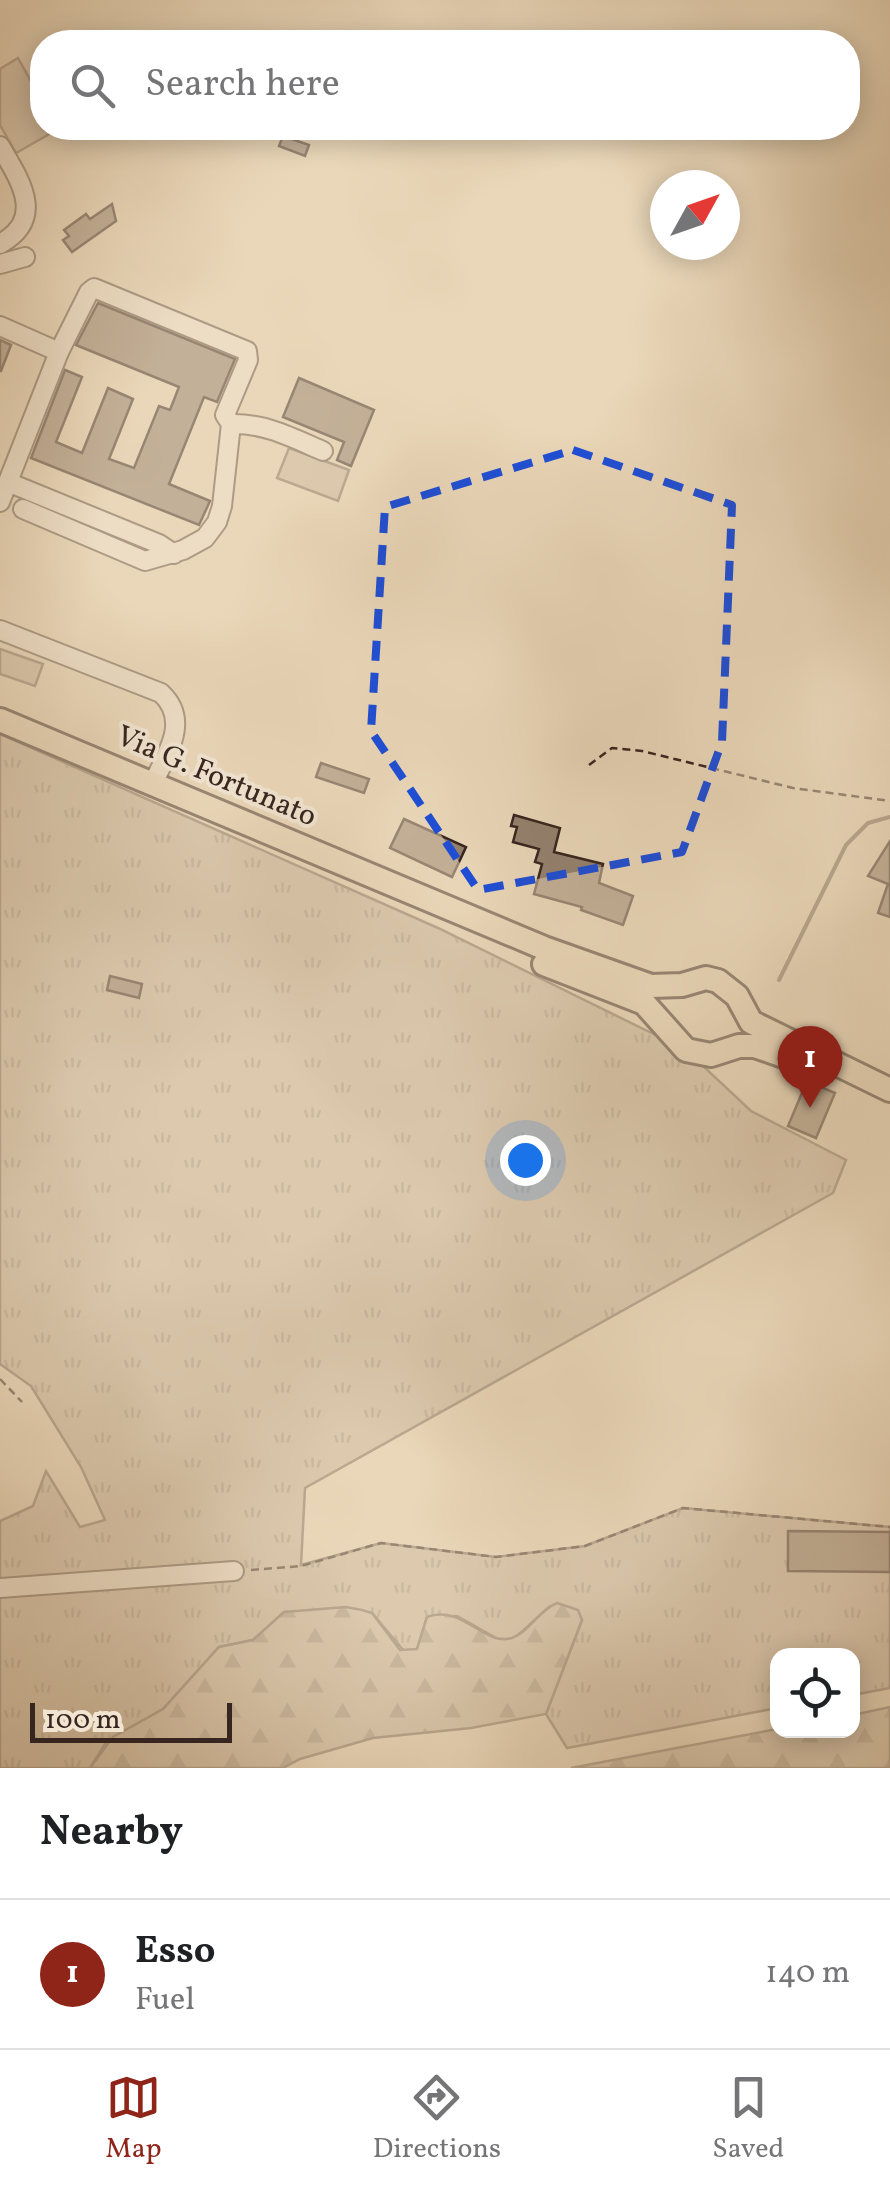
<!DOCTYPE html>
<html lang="en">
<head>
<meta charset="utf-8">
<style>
	:root { --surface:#fff; --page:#f2f2f2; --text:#202124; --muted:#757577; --line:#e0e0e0; --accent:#8f2418 }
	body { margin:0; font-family:Vollkorn,serif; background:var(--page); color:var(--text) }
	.controls { position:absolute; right:30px; bottom:30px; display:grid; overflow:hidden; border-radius:20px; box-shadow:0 5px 25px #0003 }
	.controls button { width:90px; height:90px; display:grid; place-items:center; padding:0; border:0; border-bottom:2px solid var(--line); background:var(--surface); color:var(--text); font:50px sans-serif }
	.compass { position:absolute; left:650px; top:170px; width:90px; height:90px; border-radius:50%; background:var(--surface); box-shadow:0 5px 25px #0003; rotate:50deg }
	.scale { position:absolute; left:30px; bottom:25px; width:202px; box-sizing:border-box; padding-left:10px; border:5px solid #37251f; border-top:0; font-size:28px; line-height:35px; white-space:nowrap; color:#37251f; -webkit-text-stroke:8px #f1e5d2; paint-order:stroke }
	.you { position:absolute; left:525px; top:1160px; width:35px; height:35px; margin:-25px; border:8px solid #fff; border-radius:50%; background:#1a73e8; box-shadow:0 0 0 15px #1a73e833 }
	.badge { display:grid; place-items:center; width:65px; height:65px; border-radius:50%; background:var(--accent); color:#fff; font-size:32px; font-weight:700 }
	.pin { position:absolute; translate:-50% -82px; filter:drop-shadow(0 2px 5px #0008) }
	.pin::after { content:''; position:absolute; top:52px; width:35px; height:30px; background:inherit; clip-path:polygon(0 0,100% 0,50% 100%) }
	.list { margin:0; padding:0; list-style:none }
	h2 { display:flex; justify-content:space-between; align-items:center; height:130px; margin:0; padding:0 40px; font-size:42px }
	h2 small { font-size:32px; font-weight:400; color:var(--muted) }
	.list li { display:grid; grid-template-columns:65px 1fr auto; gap:30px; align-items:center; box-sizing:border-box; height:150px; padding:0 40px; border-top:2px solid var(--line) }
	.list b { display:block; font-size:38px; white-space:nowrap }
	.list p { margin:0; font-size:32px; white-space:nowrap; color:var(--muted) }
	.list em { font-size:32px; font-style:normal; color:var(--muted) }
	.icon { flex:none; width:55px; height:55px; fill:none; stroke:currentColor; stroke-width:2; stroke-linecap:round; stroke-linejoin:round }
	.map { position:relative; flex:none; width:890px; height:1768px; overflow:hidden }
	.search { position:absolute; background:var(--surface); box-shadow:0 5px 25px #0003; left:30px; right:30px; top:30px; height:110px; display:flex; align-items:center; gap:25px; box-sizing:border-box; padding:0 35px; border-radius:40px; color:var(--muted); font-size:38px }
	.sheet { height:280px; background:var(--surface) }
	nav { display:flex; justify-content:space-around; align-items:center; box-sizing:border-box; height:140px; border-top:2px solid var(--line); background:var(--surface); font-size:28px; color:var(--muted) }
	nav a { display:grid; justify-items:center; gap:5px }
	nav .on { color:var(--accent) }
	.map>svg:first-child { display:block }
</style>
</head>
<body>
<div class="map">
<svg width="890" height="1768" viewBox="0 0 890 1768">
	<defs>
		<pattern id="grass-tufts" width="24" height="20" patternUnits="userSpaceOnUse" patternTransform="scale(2.5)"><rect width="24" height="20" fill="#ccb99f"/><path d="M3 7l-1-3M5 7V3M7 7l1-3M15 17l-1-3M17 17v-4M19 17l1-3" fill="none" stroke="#a69681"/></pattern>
		<pattern id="forest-firs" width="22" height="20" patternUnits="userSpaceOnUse" patternTransform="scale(2.5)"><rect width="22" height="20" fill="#ccb99f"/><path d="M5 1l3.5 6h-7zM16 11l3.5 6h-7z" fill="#a69681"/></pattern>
	</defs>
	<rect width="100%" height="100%" fill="#ead7b9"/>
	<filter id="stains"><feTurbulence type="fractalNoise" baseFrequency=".002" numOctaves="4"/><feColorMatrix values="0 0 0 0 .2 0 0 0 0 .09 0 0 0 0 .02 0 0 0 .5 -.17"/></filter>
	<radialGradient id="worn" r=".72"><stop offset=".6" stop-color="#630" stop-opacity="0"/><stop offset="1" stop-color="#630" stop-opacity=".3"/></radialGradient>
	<polygon fill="url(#grass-tufts)" stroke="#826f5f" stroke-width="2.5" points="0,734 438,928 686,1050 751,1111 846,1160 833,1193 305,1488 301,1565 381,1543 496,1557 585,1546 683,1508 890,1527 890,1688 853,1695 852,1656 778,1656 777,1708 567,1748 546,1714 582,1620 549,1607 516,1637 508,1639 498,1639 457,1616 427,1617 417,1649 404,1651 372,1613 284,1612 253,1640 219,1647 163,1709 105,1744 90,1768 0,1768 0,1521 33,1506 46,1471 80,1527 105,1520 81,1467 31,1386 0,1364"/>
	<g fill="url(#forest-firs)" stroke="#826f5f" stroke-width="2.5">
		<path d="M557 1603 578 1610 582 1620 546 1714 471 1728 373 1738 300 1759 283 1768H90L113 1737 163 1709 219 1647 253 1640 284 1612 346 1607 362 1610 372 1613 400 1650 417 1649 427 1617C463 1604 484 1647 512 1638 529 1632 539 1610 557 1603Z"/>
		<polygon points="890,1707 890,1768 571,1768 777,1729 852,1730 853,1715"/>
	</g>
	<g fill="#ccb99f" stroke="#826f5f" stroke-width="2.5">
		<polygon points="18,58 42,101 42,128 58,129 16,153 0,125 0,69"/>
		<polygon points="289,448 349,470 338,501 277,478"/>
		<polygon points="0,649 43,664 35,686 0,674"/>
	</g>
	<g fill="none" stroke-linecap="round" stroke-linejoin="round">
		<polyline stroke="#7e6b5c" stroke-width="4" points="779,980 846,845 868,823 890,817"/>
	</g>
	<g fill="#94826f" stroke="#37251f" stroke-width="2.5">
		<polygon points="283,136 309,145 305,156 279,146"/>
		<polygon points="112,204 116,221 72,252 63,240 69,236 64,230 86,214 90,219"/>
		<polygon points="98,303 235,359 217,402 204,397 169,484 210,501 199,525 31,458 65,370 82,377 56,442 82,453 108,388 133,399 109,459 134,468 159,406 170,410 179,387 76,345"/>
		<polygon points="0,340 11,345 1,371 0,371"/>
		<polygon points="299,378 374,410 351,466 337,460 344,442 283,417"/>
		<polygon points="321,763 369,779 364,793 316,777"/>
		<polygon points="514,815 560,828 554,852 603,864 599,883 633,896 623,925 581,910 582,907 534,894 542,864 535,862 539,849 513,842 517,827 511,826"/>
		<polygon points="404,819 466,847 452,877 390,848"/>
		<polygon points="890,841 890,917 878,913 888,884 868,876"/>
		<polygon points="110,976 142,984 139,998 107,990"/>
		<polygon points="807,1081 835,1093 816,1138 788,1126"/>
		<polygon points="788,1531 890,1532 890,1572 788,1571"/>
	</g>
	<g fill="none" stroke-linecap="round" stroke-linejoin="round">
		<g stroke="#645246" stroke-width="22">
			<g id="minor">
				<path d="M0 146C19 179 47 218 0 244"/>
				<polyline points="0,264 25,257"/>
				<polyline points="0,326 59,352 0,502"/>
				<path d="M231 424C265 423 293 438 323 451"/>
				<polyline points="10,483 159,544 174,554"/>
				<polyline points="23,509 145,561 183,550 205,538 217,522 222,506 231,424 225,415 248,360 247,351 94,288 89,292 59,352"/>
				<path d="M0 630 161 693C190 720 168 752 153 783"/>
				<polyline points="0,1588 234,1571"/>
			</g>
		</g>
		<g stroke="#37251f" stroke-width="28">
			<g id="major">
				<polyline points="0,720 544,948 651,986 682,985 706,978 718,981 737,996 751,1022 890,1090"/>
				<polyline points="544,964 644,1003 686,1050 711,1055 739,1046 755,1046 798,1061"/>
			</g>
		</g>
		<g stroke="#37251f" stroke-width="2.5" stroke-dasharray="8 5" stroke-linecap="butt">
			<polyline points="589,765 612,748 642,751 793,788 890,801"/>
			<polyline points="0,1379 22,1402"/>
			<polyline points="251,1570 301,1566 381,1543 496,1557 585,1546 683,1508 890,1527"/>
		</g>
		<use href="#minor" stroke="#f1e5d2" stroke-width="18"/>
		<use href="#major" stroke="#ead7b9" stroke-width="22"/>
	</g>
	<path d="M0 0H890V1768H0ZM573 450 732 505 722 742 682 852 478 890 371 731 385 507Z" fill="#ead7b9" fill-opacity=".55" fill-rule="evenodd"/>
	<path fill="none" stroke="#1d4ed8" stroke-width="8" stroke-dasharray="20 12" stroke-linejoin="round" d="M573 450 732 505 722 742 682 852 478 890 371 731 385 507Z"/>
	<g text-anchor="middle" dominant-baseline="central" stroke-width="8" stroke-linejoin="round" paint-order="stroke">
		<g font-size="30" fill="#37251f" stroke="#f1e5d2">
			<text transform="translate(216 777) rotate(23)">Via G. Fortunato</text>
		</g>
	</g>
	<rect width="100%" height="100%" filter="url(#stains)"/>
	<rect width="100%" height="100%" fill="url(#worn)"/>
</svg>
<div class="controls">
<button><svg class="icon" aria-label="locate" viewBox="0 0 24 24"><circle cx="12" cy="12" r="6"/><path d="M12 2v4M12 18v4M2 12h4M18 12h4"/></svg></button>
</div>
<svg class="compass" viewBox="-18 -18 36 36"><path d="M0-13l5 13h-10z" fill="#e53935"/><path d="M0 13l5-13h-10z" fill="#757577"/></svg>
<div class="scale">100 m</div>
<div class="you"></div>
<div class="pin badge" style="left:810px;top:1108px">1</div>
<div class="search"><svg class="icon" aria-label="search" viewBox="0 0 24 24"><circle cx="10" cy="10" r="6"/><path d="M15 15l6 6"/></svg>Search here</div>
</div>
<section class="sheet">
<h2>Nearby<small></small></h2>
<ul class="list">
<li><span class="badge">1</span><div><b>Esso</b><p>Fuel</p></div><em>140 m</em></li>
</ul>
</section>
<nav>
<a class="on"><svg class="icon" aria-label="map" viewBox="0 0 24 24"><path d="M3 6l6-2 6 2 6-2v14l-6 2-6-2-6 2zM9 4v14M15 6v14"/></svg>Map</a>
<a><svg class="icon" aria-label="directions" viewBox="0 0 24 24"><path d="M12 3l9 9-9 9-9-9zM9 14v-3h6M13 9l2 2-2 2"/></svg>Directions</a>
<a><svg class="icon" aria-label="saved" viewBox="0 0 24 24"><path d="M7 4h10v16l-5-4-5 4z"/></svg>Saved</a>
</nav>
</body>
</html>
